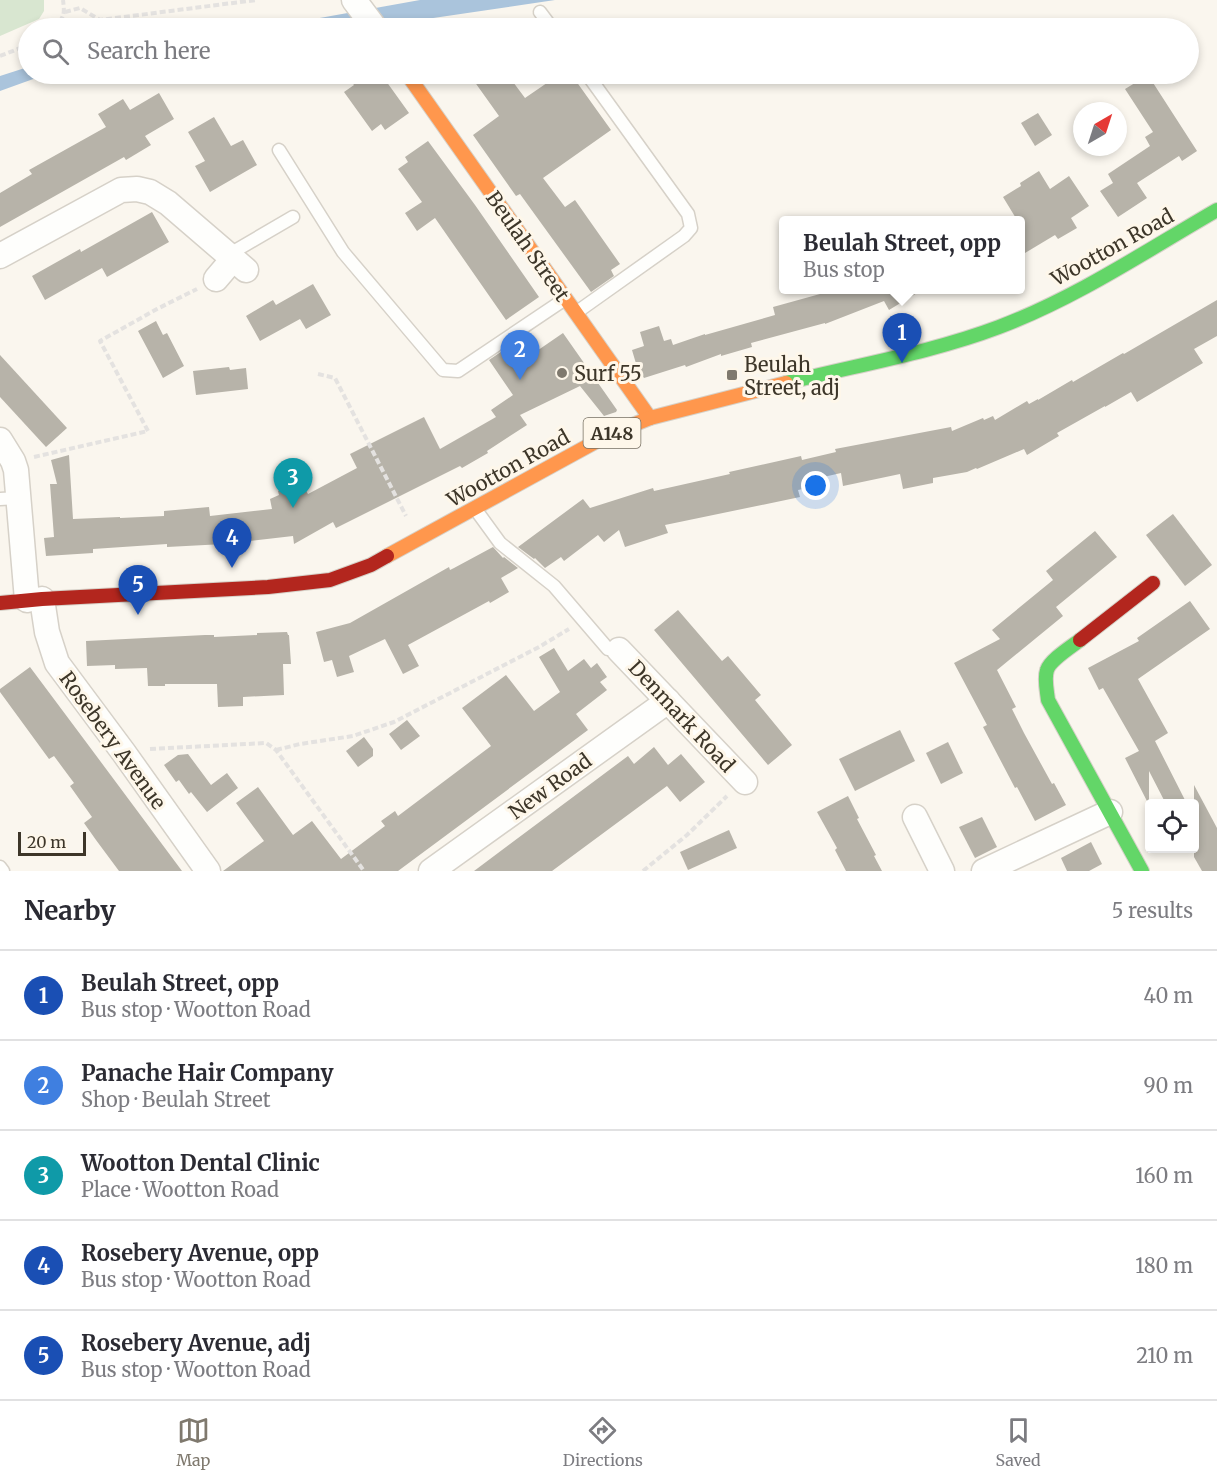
<!DOCTYPE html>
<html lang="en">
<head>
<meta charset="utf-8">
<style>
	:root { --surface:#fff; --page:#f7f7f7; --text:#2b2b33; --muted:#7c7c81; --line:#e1e1e2; --accent:#7f796e }
	body { margin:0; font-family:Merriweather,serif; background:var(--page); color:var(--text) }
	.controls { position:absolute; right:18px; bottom:18px; display:grid; overflow:hidden; border-radius:6px; box-shadow:0 3px 9px #0003 }
	.controls button { width:54px; height:54px; display:grid; place-items:center; padding:0; border:0; border-bottom:2px solid var(--line); background:var(--surface); color:var(--text); font:30px sans-serif }
	.compass { position:absolute; left:1073px; top:102px; width:54px; height:54px; border-radius:50%; background:var(--surface); box-shadow:0 3px 9px #0003; rotate:39deg }
	.scale { position:absolute; left:18px; bottom:15px; width:68px; box-sizing:border-box; padding-left:6px; border:3px solid #3d3629; border-top:0; font-size:16px; line-height:21px; white-space:nowrap; color:#3d3629; -webkit-text-stroke:4px #fef7ea; paint-order:stroke }
	.you { position:absolute; left:816px; top:486px; width:21px; height:21px; margin:-15px; border:4px solid #fff; border-radius:50%; background:#1a73e8; box-shadow:0 0 0 9px #1a73e833 }
	.badge { display:grid; place-items:center; width:39px; height:39px; border-radius:50%; background:var(--accent); color:#fff; font-size:20px; font-weight:700 }
	.pin { position:absolute; translate:-50% -50px; filter:drop-shadow(0 2px 3px #0008) }
	.pin::after { content:''; position:absolute; top:32px; width:21px; height:18px; background:inherit; clip-path:polygon(0 0,100% 0,50% 100%) }
	.popup { position:absolute; left:779px; top:216px; width:246px; height:78px; box-sizing:border-box; display:grid; place-content:center; border-radius:6px; background:var(--surface); filter:drop-shadow(0 2px 4px #0005); font-size:20px; white-space:nowrap; color:var(--muted) }
	.popup b { font-size:22px; color:var(--text) }
	.popup::after { content:''; position:absolute; left:50%; top:100%; margin-left:-12px; border:12px solid transparent; border-top-color:var(--surface) }
	.list { margin:0; padding:0; list-style:none }
	h2 { display:flex; justify-content:space-between; align-items:center; height:78px; margin:0; padding:0 24px; font-size:26px }
	h2 small { font-size:20px; font-weight:400; color:var(--muted) }
	.list li { display:grid; grid-template-columns:39px 1fr auto; gap:18px; align-items:center; box-sizing:border-box; height:90px; padding:0 24px; border-top:2px solid var(--line) }
	.list b { display:block; font-size:22px; white-space:nowrap }
	.list p { margin:0; font-size:20px; white-space:nowrap; color:var(--muted) }
	.list em { font-size:20px; font-style:normal; color:var(--muted) }
	.icon { flex:none; width:33px; height:33px; fill:none; stroke:currentColor; stroke-width:2; stroke-linecap:round; stroke-linejoin:round }
	.map { position:relative; flex:none; width:1217px; height:871px; overflow:hidden }
	.search { position:absolute; background:var(--surface); box-shadow:0 3px 9px #0003; left:18px; right:18px; top:18px; height:66px; display:flex; align-items:center; gap:15px; box-sizing:border-box; padding:0 21px; border-radius:33px; color:var(--muted); font-size:22px }
	.sheet { height:528px; background:var(--surface) }
	nav { display:flex; justify-content:space-around; align-items:center; box-sizing:border-box; height:84px; border-top:2px solid var(--line); background:var(--surface); font-size:16px; color:var(--muted) }
	nav a { display:grid; justify-items:center; gap:3px }
	nav .on { color:var(--accent) }
	.map>svg:first-child { display:block }
</style>
</head>
<body>
<div class="map">
<svg width="1217" height="871" viewBox="0 0 1217 871">
	<rect width="100%" height="100%" fill="#faf6ee"/>
	<polygon fill="#d8e6d0" points="0,0 44,0 44,11 39,19 0,36"/>
	<g fill="#aac4dc">
		<polygon points="420,0 555,0 406,22 376,28 264,28"/>
		<polygon points="28,67 28,74 64,74 36,78 0,91 0,76"/>
	</g>
	<g fill="#b7b3a9">
		<polygon points="360,74 381,74 409,113 385,130 381,124 372,131 344,92 354,85 350,80"/>
		<polygon points="469,74 507,74 525,98 560,74 571,74 611,130 543,178 565,207 575,200 620,264 611,270 614,276 591,292 520,194 516,196 473,135 499,116"/>
		<polygon points="1148,75 1197,151 1182,161 1179,156 1137,183 1147,198 1118,217 1100,191 1113,183 1108,174 1150,146 1145,137 1153,132 1125,89"/>
		<polygon points="159,93 174,119 145,136 151,145 126,160 124,157 0,227 0,193 32,174 29,170 106,127 98,114 123,99 130,110"/>
		<polygon points="1038,113 1052,135 1035,146 1021,123"/>
		<polygon points="214,117 231,146 243,140 257,165 210,192 195,166 205,161 188,132"/>
		<polygon points="428,141 475,205 539,297 506,320 435,218 417,231 405,213 422,202 398,169 408,162 405,157"/>
		<polygon points="1039,171 1050,189 1069,176 1089,206 1071,218 1077,228 1058,239 1055,235 1020,256 1020,220 1017,220 1003,197 1021,186 1020,183"/>
		<polygon points="152,212 169,242 107,277 102,268 45,300 32,276 80,249 81,252"/>
		<polygon points="313,284 331,315 306,329 300,319 260,341 246,316 273,300 276,305"/>
		<polygon points="818,290 922,290 889,310 884,301 825,324 825,323 751,343 752,347 721,356 721,354 686,367 685,365 644,378 637,367 632,350 644,346 640,332 659,326 664,341 671,339 673,345 705,334 705,335 775,315 773,307 820,294"/>
		<polygon points="1217,300 1217,336 1194,349 1203,363 1137,402 1131,392 1105,407 1105,406 1057,433 1059,436 1027,455 1024,449 977,469 976,468 967,472 933,478 933,483 903,489 900,474 843,486 841,473 806,481 808,488 798,490 800,497 665,525 668,533 625,547 619,530 604,542 598,535 564,561 561,557 545,568 535,558 534,559 518,547 583,499 590,508 653,488 654,491 730,474 729,472 801,456 802,460 836,452 835,449 951,427 952,431 983,418 984,420 993,416 995,420 1027,401 1029,404 1038,399 1038,400 1072,380 1073,382 1123,353 1124,354"/>
		<polygon points="156,321 163,335 167,333 184,366 163,378 138,331"/>
		<polygon points="563,333 617,410 616,412 604,416 580,386 520,415 527,425 487,451 488,453 462,468 460,466 336,528 333,522 294,544 293,536 224,544 167,547 167,544 93,549 93,553 46,556 44,538 54,537 50,484 57,484 51,460 69,455 73,519 120,517 120,518 164,516 164,511 209,507 210,516 272,509 270,499 279,495 278,491 300,481 308,494 357,468 350,454 424,417 440,449 496,417 491,410 513,395 489,360 520,339 531,355"/>
		<polygon points="0,355 67,428 46,447 0,397"/>
		<polygon points="229,367 230,370 246,368 248,389 196,395 193,371"/>
		<polygon points="1173,514 1212,565 1185,586 1146,535"/>
		<polygon points="1095,531 1117,557 1056,607 1063,616 997,670 1016,707 1012,709 1024,733 1052,784 1054,783 1066,805 1035,821 1017,787 1015,788 983,727 987,725 954,663 1000,639 992,630 1053,580 1046,571"/>
		<polygon points="493,547 503,558 504,557 518,568 501,578 509,592 490,603 489,601 408,645 419,666 403,674 385,639 349,656 354,672 337,677 332,660 324,662 316,632 350,623 449,567 450,570 454,568"/>
		<polygon points="1190,601 1210,629 1138,679 1168,733 1155,741 1187,804 1166,804 1149,771 1149,805 1125,758 1139,751 1103,688 1099,690 1088,668 1139,641 1137,638"/>
		<polygon points="678,610 722,661 728,656 761,695 755,700 792,745 768,765 654,630"/>
		<polygon points="287,632 288,635 289,635 291,664 283,664 284,695 243,697 243,706 218,707 217,684 165,684 165,686 148,686 147,668 115,669 115,665 87,666 86,641 205,635 214,635 214,637 257,635 257,633"/>
		<polygon points="554,648 568,671 584,659 591,668 597,663 607,677 600,682 607,690 576,714 588,730 398,871 223,871 264,841 236,803 258,787 293,835 312,821 341,859 385,826 381,821 395,811 398,816 491,746 462,708 506,675 534,711 560,692 539,657"/>
		<polygon points="30,667 89,746 182,871 119,871 96,840 84,823 92,817 70,786 74,783 54,756 49,759 0,692 0,689"/>
		<polygon points="407,720 420,736 401,750 389,734"/>
		<polygon points="900,730 915,761 855,791 839,759"/>
		<polygon points="364,737 373,749 373,756 358,767 346,751"/>
		<polygon points="948,742 963,773 941,784 926,753"/>
		<polygon points="654,747 668,765 681,754 705,782 680,802 667,786 552,871 474,871 628,756 634,764"/>
		<polygon points="188,754 211,785 227,773 238,788 207,812 191,792 189,794 179,780 176,782 164,765 178,755"/>
		<polygon points="1194,785 1217,828 1217,871 1202,871 1194,857"/>
		<polygon points="848,796 859,818 857,819 876,855 874,856 882,871 846,871 835,850 837,848 817,812"/>
		<polygon points="982,817 997,847 975,858 959,827"/>
		<polygon points="729,830 737,848 688,870 680,852"/>
		<polygon points="1091,842 1102,864 1089,871 1067,871 1061,858"/>
	</g>
	<g fill="none" stroke-linecap="round" stroke-linejoin="round">
		<g stroke="#d6d1c8" stroke-width="15">
			<g id="lane">
				<polyline points="540,12 552,28"/>
				<polyline points="279,150 343,252 443,370 458,371 565,299"/>
				<polyline points="228,255 293,217"/>
				<polyline points="577,312 684,236 691,228 688,214 587,74"/>
				<polyline points="0,499 18,498"/>
				<polyline points="476,510 500,543 554,586 608,649 619,650"/>
				<polyline points="0,867 3,871"/>
			</g>
		</g>
		<g stroke="#d6d1c8" stroke-width="27">
			<g id="street">
				<polyline points="354,0 375,28"/>
				<polyline points="0,256 121,190 137,189 150,192 168,203 246,270"/>
				<polyline points="216,279 233,259"/>
				<polyline points="0,440 13,461 16,470 27,600"/>
				<polyline points="42,599 47,632 57,663 124,753 208,871"/>
				<polyline points="619,650 745,782"/>
				<polyline points="915,817 942,871"/>
				<polyline points="431,871 668,701"/>
				<polyline points="984,871 1110,812"/>
			</g>
		</g>
		<g stroke="#d6d1c8" stroke-width="16">
			<g id="fast">
				<path d="M786 383C857 365 930 353 999 327 1076 298 1146 251 1217 210"/>
				<path d="M1080 640C1071 647 1050 660 1047 670 1044 679 1047 691 1048 700L1142 871"/>
			</g>
		</g>
		<g stroke="#d6d1c8" stroke-width="16">
			<g id="slow">
				<polyline points="407,74 650,418"/>
				<polyline points="387,556 608,435 650,418 786,383"/>
			</g>
		</g>
		<g stroke="#d6d1c8" stroke-width="16">
			<g id="jam">
				<polyline points="0,603 42,599 268,587 330,580 371,565 387,556"/>
				<polyline points="1080,640 1153,583"/>
			</g>
		</g>
		<g stroke="#e4e2e0" stroke-width="4" stroke-dasharray="6 3" stroke-linecap="butt">
			<polyline points="65,12 80,8 100,20 256,0"/>
			<path d="M53 28C64 18 65 15 63 0"/>
			<polyline points="0,56 28,45"/>
			<polyline points="318,374 335,378 406,516"/>
			<polyline points="34,457 148,431 100,341 157,309 197,289"/>
			<polyline points="150,749 266,743 276,750 364,871"/>
			<polyline points="276,750 300,744 353,736 394,722 539,647 569,629"/>
			<polyline points="643,871 687,835 727,796"/>
		</g>
		<use href="#lane" stroke="#fefefc" stroke-width="12"/>
		<use href="#street" stroke="#fefefc" stroke-width="24"/>
		<use href="#fast" stroke="#63d668" stroke-width="14"/>
		<use href="#slow" stroke="#ff974d" stroke-width="14"/>
		<use href="#jam" stroke="#b3261e" stroke-width="14"/>
	</g>
	<g fill="#7f796e" stroke="#fef7ea" stroke-width="2">
		<circle cx="562" cy="373" r="6"/>
		<rect x="726" y="369" width="12" height="12" rx="3"/>
	</g>
	<g text-anchor="middle" dominant-baseline="central" stroke-width="6" stroke-linejoin="round" paint-order="stroke">
		<rect fill="#fef7ea" stroke="#777063" stroke-width="1.5" x="583.5" y="418" width="57" height="30" rx="4.5"/>
		<g font-size="18" font-weight="bold" fill="#3d3629">
			<text x="612" y="433">A148</text>
		</g>
		<g font-size="20" fill="#3d3629" stroke="#fef7ea">
			<text transform="translate(528 246) rotate(55)">Beulah Street</text>
			<text transform="translate(1112 247) rotate(-29)">Wootton Road</text>
			<text transform="translate(508 468) rotate(-29)">Wootton Road</text>
			<text transform="translate(682 716) rotate(47)">Denmark Road</text>
			<text transform="translate(113 740) rotate(54)">Rosebery Avenue</text>
			<text transform="translate(550 786) rotate(-36)">New Road</text>
		</g>
		<g font-size="20" fill="#3d3629" stroke="#fef7ea" text-anchor="start">
			<text x="744" y="364">Beulah<tspan x="744" dy="23">Street, adj</tspan></text>
			<text x="574" y="373">Surf 55</text>
		</g>
	</g>
</svg>
<div class="controls">
<button><svg class="icon" aria-label="locate" viewBox="0 0 24 24"><circle cx="12" cy="12" r="6"/><path d="M12 2v4M12 18v4M2 12h4M18 12h4"/></svg></button>
</div>
<svg class="compass" viewBox="-18 -18 36 36"><path d="M0-13l5 13h-10z" fill="#e53935"/><path d="M0 13l5-13h-10z" fill="#7c7c81"/></svg>
<div class="scale">20 m</div>
<div class="you"></div>
<div class="pin badge" style="left:902px;top:363px;background:#1a4fb4">1</div>
<div class="popup"><b>Beulah Street, opp</b>Bus stop</div>
<div class="pin badge" style="left:520px;top:380px;background:#3f7fe0">2</div>
<div class="pin badge" style="left:293px;top:508px;background:#0f9aa8">3</div>
<div class="pin badge" style="left:232px;top:568px;background:#1a4fb4">4</div>
<div class="pin badge" style="left:138px;top:615px;background:#1a4fb4">5</div>
<div class="search"><svg class="icon" aria-label="search" viewBox="0 0 24 24"><circle cx="10" cy="10" r="6"/><path d="M15 15l6 6"/></svg>Search here</div>
</div>
<section class="sheet">
<h2>Nearby<small>5 results</small></h2>
<ul class="list">
<li><span class="badge" style="background:#1a4fb4">1</span><div><b>Beulah Street, opp</b><p>Bus stop · Wootton Road</p></div><em>40 m</em></li>
<li><span class="badge" style="background:#3f7fe0">2</span><div><b>Panache Hair Company</b><p>Shop · Beulah Street</p></div><em>90 m</em></li>
<li><span class="badge" style="background:#0f9aa8">3</span><div><b>Wootton Dental Clinic</b><p>Place · Wootton Road</p></div><em>160 m</em></li>
<li><span class="badge" style="background:#1a4fb4">4</span><div><b>Rosebery Avenue, opp</b><p>Bus stop · Wootton Road</p></div><em>180 m</em></li>
<li><span class="badge" style="background:#1a4fb4">5</span><div><b>Rosebery Avenue, adj</b><p>Bus stop · Wootton Road</p></div><em>210 m</em></li>
</ul>
</section>
<nav>
<a class="on"><svg class="icon" aria-label="map" viewBox="0 0 24 24"><path d="M3 6l6-2 6 2 6-2v14l-6 2-6-2-6 2zM9 4v14M15 6v14"/></svg>Map</a>
<a><svg class="icon" aria-label="directions" viewBox="0 0 24 24"><path d="M12 3l9 9-9 9-9-9zM9 14v-3h6M13 9l2 2-2 2"/></svg>Directions</a>
<a><svg class="icon" aria-label="saved" viewBox="0 0 24 24"><path d="M7 4h10v16l-5-4-5 4z"/></svg>Saved</a>
</nav>
</body>
</html>
